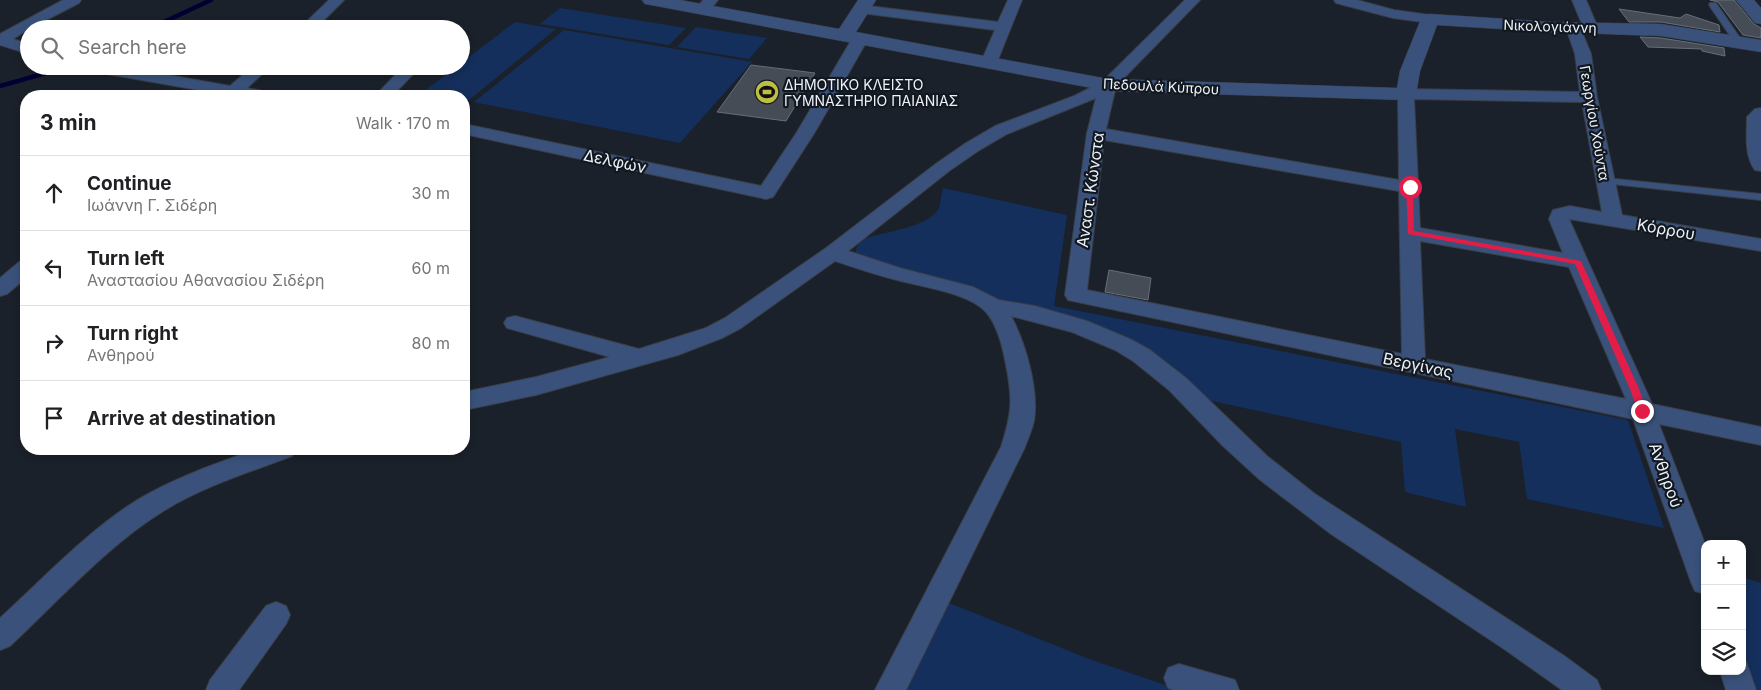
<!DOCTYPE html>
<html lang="en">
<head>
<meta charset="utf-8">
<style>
	:root { --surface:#fff; --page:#f2f2f2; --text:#202124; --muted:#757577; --line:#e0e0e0 }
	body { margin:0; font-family:Inter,sans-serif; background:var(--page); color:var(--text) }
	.controls { position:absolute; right:15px; bottom:15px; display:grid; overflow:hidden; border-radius:10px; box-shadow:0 2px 8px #0003 }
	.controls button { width:45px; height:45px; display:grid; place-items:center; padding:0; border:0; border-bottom:1px solid var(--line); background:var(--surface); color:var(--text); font:25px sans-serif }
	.stop { position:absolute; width:15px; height:15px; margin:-11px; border:4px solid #e11d48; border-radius:50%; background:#fff }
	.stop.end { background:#e11d48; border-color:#fff; box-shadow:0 1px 5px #0008 }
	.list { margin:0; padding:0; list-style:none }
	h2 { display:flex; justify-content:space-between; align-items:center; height:65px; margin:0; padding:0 20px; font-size:21px }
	h2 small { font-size:16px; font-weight:400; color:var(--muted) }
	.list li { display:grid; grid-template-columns:32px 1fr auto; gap:15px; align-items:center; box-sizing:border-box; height:75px; padding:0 20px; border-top:1px solid var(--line) }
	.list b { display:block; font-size:19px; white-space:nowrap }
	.list p { margin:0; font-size:16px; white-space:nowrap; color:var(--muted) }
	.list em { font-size:16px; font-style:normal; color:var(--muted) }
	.icon { flex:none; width:28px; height:28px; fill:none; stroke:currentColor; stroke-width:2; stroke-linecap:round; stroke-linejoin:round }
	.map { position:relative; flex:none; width:1761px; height:690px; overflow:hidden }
	.search { position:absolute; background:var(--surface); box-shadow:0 2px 8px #0003; left:20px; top:20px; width:450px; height:55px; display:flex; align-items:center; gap:12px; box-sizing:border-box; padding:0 18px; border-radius:28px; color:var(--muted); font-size:19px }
	.panel { position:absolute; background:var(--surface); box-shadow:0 2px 8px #0003; left:20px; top:90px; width:450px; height:365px; border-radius:20px }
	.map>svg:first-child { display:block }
</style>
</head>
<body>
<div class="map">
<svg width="1761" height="690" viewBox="0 0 1761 690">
	<rect width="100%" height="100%" fill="#1b212a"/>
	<g fill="#142f5b">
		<polygon points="560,8 686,28 669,45 540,24"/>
		<polygon points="515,22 556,29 464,104 464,96 418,96 457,66 461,66 461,63"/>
		<polygon points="696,27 767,38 749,59 677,47"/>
		<polygon points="564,30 752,62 680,143 474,102"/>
		<path d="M943 188 1067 215 1054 306 1628 420 1664 528 1527 499 1519 442 1455 429 1466 507 1405 492 1401 442 1198 398 1162 365 978 294 856 255C855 246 859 243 866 238 885 232 927 227 938 210 941 204 941 195 943 188Z"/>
		<polygon points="1742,577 1761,583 1761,690 1754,690 1742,657"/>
		<polygon points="949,603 1092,660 1180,690 905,690"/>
	</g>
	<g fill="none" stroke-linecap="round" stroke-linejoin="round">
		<g stroke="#003" stroke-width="4.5">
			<polyline points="149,29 211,0"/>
			<polyline points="0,86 46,73"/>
		</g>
	</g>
	<g fill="#454c56" stroke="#676e79">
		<polygon points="1710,0 1734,0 1754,24 1761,28 1761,38 1743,35 1718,2"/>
		<polygon points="1619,9 1680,18 1686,14 1719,25 1720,32 1661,22 1629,22"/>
		<polygon points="1640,37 1661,38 1724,48 1725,56 1702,51 1702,49 1648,47"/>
		<polygon points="751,65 815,73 786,121 717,112"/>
		<polygon points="1109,270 1151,278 1148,300 1105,292"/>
	</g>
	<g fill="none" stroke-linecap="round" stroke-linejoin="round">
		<g stroke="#393e47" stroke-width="2">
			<g id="service">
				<polygon points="1710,3 1716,3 1742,41 1741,43 1735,43 1709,5"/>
				<polygon points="1606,178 1761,194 1761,200 1603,183 1603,179"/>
			</g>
		</g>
		<g stroke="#393e47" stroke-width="2">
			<g id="minor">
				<polygon points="63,0 81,0 79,3 29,29 13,39 29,44 29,54 0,45 0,34"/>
				<polygon points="329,0 344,0 315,29 299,29"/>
				<polygon points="703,0 718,0 707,13 697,13 695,10"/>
				<polygon points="1008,0 1022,0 997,62 995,65 983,65 981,62 995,30 861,13 856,12 854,9 856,6 861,5 998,22"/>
				<path d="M1185 0H1200L1116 86 1106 129 1399 180 1398 94 1400 90 1406 89 1580 92 1575 54 1566 28 1569 25H1579L1591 54 1597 97 1622 215 1761 239V251L1569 219 1652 404 1761 427V445L1659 424 1705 544V594L1695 591 1691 582 1633 419 1068 300 1065 295 1087 133 1096 98 1007 134 978 151 949 171 848 251 900 268 973 287 999 300 1035 306 1087 321 1130 339 1150 350 1186 378 1267 456 1315 494 1563 655 1597 680 1601 690H1562L1507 651 1331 534 1259 479 1222 445 1169 390 1133 361 1115 350 1072 332 1011 316C1026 344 1039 390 1034 421 1032 430 1028 438 1025 447L906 690H875L1001 447C1012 413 1013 400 1006 365 1003 348 998 326 986 312 969 293 922 287 897 280 876 275 856 268 835 261L741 328 722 338 678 355 536 395 464 410V392L536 377 610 357 507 328 504 323 507 318 515 316 639 349 706 328 725 318 826 248 937 163 966 143 995 126 1074 96 1102 82ZM1414 99 1582 102 1602 212 1570 206 1553 210 1549 219 1563 253 1420 228ZM1104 140 1399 191 1402 354 1087 290ZM1420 241 1569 267 1626 399 1425 359Z"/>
				<polygon points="1334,0 1357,0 1394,10 1430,15 1435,16 1437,19 1435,22 1430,23 1393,18 1336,3"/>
				<polygon points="1572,0 1586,0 1598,28 1595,31 1585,31"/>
				<polygon points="860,34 865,36 868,39 815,132 773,197 766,199 464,134 464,124 761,186 797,132 852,39 855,36"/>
				<polygon points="82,66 119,66 230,86 253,66 271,66 247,88 268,92 270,96 220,96 221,94 90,71 84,69"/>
				<polygon points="404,66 421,66 392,96 375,96"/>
				<path d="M1761 108V171L1755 170C1744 155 1747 135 1747 117L1755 109Z"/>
				<polygon points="26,260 26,278 7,294 0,296 0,278 19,262"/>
				<path d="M257 449H295L292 456C250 472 204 486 165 510 109 544 58 601 10 646L0 650V618C44 578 96 522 148 494 183 475 220 462 257 449Z"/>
				<polygon points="276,602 286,606 290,615 286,624 239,690 206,690 210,680 266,606"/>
				<polygon points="1742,660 1746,661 1756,690 1726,690 1720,671 1742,671"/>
				<polygon points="1179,664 1235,680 1239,690 1173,690 1168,688 1164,678 1168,668"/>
			</g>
		</g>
		<g stroke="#393e47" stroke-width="1">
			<g id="tertiary">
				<polygon points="642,0 680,0 839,29 858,0 876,0 856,32 1108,79 1397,88 1400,71 1421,19 1424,15 1430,14 1551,22 1661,24 1761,40 1761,52 1661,36 1551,32 1437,25 1420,71 1416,94 1413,98 1406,100 1108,91 651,5 645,4"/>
				<polygon points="1736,0 1754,0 1761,8 1761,24 1755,23"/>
			</g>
		</g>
		<use href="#service" fill="#3a527b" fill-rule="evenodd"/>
		<use href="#minor" fill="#3a527b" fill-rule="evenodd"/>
		<use href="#tertiary" fill="#3a527b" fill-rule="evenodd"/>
	</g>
	<polygon fill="#e11d48" points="1410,185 1413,187 1414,231 1581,261 1639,389 1647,411 1645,414 1639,414 1638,411 1630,389 1575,264 1408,234 1406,187"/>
	<defs>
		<g id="stadium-disc" transform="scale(1.25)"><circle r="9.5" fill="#bebf42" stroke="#121820"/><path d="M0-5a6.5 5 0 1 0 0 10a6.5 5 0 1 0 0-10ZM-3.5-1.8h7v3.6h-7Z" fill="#111"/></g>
	</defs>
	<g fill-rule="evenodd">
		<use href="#stadium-disc" x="767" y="92"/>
	</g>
	<g text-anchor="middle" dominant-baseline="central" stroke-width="4.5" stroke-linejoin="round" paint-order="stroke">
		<g font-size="14" fill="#eef2f8" stroke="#121820">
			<text transform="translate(1550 26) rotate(2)">Νικολογιάννη</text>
			<text transform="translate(1161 86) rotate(3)">Πεδουλά Κύπρου</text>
			<text transform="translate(1595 123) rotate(80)">Γεωργίου Χούντα</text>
		</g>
		<g font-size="14" fill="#eef2f8" stroke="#121820" text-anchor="start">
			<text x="784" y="84">ΔΗΜΟΤΙΚΟ ΚΛΕΙΣΤΟ<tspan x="784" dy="16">ΓΥΜΝΑΣΤΗΡΙΟ ΠΑΙΑΝΙΑΣ</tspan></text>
		</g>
		<g font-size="16" fill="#eef2f8" stroke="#121820">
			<text transform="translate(615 161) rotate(12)">Δελφών</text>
			<text transform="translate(1090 190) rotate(-82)">Αναστ. Κώνστα</text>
			<text transform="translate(1666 229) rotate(10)">Κόρρου</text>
			<text transform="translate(1418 365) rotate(12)">Βεργίνας</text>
			<text transform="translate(1666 475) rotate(70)">Ανθηρού</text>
		</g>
	</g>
</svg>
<div class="controls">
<button>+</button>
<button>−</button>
<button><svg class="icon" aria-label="layers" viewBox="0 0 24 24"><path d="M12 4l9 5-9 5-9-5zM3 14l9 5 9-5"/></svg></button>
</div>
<div class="stop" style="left:1410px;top:187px"></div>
<div class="stop end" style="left:1642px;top:411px"></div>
<div class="search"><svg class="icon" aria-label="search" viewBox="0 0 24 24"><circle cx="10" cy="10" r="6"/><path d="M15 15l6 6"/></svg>Search here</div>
<section class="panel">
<h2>3 min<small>Walk · 170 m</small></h2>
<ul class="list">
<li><svg class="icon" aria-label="ahead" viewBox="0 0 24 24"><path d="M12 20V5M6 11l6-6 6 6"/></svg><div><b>Continue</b><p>Ιωάννη Γ. Σιδέρη</p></div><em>30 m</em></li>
<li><svg class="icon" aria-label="left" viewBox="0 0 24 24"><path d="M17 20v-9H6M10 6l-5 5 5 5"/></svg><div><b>Turn left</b><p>Αναστασίου Αθανασίου Σιδέρη</p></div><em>60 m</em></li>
<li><svg class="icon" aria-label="right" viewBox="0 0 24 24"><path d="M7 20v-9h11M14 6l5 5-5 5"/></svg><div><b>Turn right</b><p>Ανθηρού</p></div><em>80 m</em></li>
<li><svg class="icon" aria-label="arrive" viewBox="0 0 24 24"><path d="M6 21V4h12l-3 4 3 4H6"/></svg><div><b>Arrive at destination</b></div></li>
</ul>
</section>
</div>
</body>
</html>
